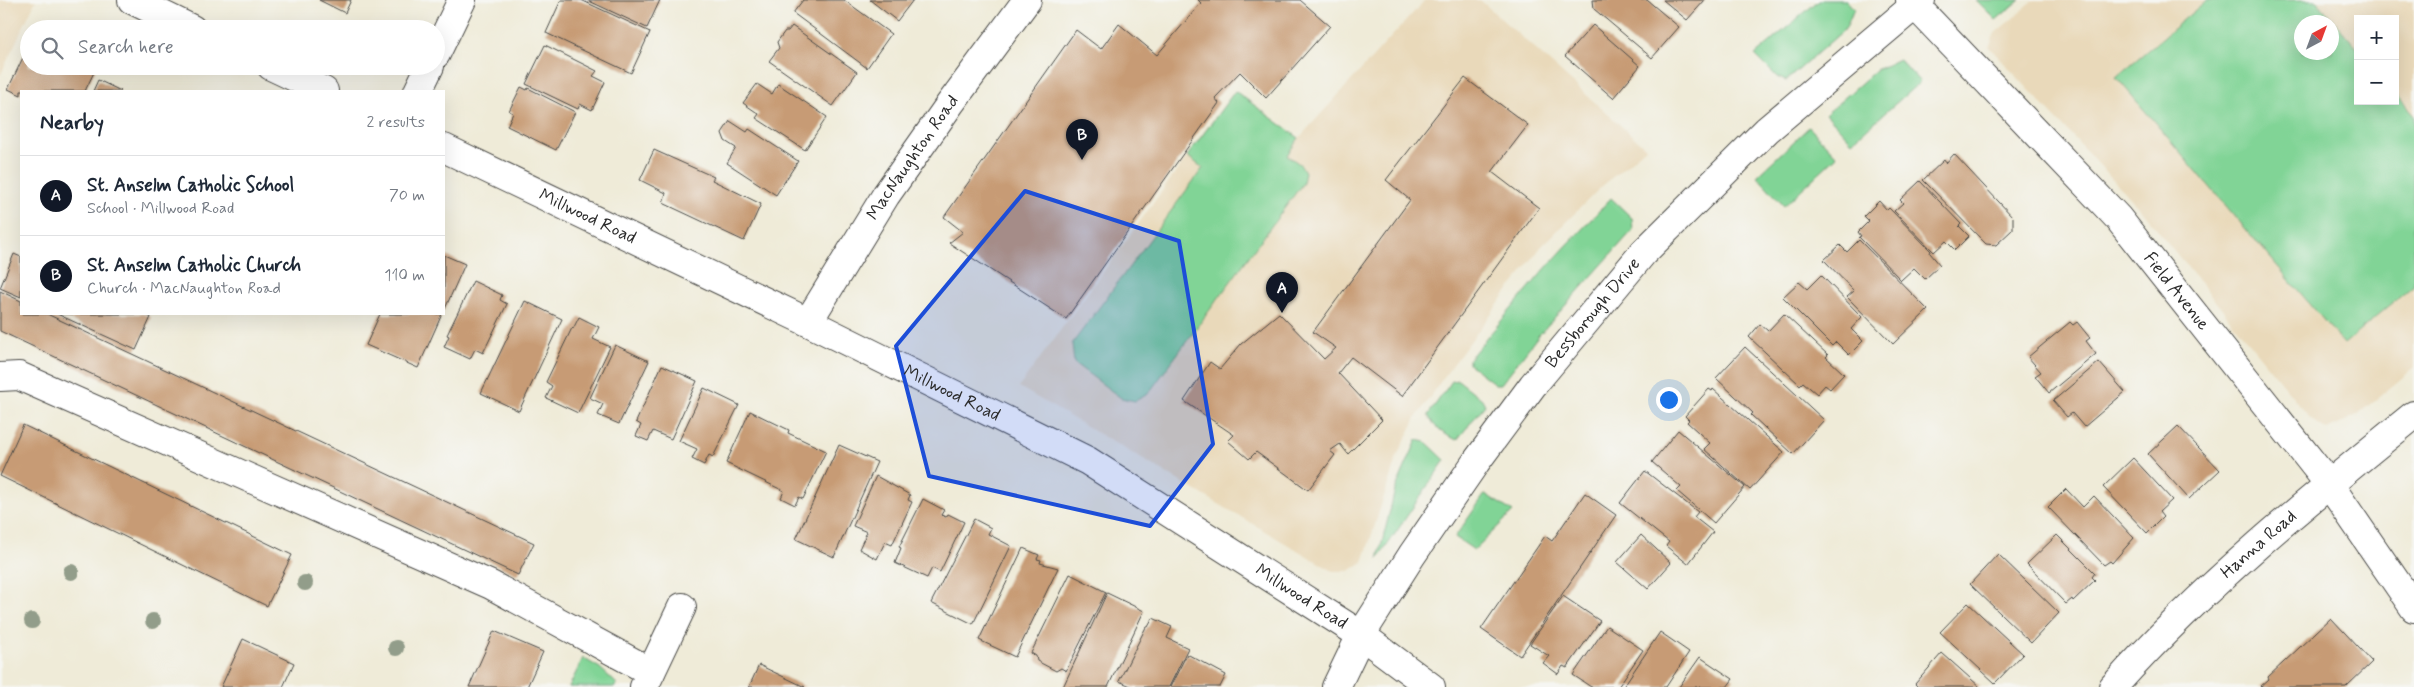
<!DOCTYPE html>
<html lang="en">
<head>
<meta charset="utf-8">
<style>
	:root { --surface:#fff; --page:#f6f6f7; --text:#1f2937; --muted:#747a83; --line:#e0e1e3; --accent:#111827 }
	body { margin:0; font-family:Mynerve,sans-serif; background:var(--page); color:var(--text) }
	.controls { position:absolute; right:15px; top:15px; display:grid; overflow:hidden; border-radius:0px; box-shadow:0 5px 20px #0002 }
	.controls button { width:45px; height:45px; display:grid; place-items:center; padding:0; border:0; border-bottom:1px solid var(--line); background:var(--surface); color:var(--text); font:25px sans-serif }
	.compass { position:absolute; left:2294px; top:15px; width:45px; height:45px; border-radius:50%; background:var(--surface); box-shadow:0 5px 20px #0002; rotate:41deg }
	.you { position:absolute; left:1668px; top:399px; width:18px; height:18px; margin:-12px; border:4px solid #fff; border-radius:50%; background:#1a73e8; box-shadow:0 0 0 8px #1a73e833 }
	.badge { display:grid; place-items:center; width:32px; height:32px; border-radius:50%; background:var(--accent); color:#fff; font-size:16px; font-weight:700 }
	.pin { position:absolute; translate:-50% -41px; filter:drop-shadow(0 1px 2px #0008) }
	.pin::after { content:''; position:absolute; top:26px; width:18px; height:15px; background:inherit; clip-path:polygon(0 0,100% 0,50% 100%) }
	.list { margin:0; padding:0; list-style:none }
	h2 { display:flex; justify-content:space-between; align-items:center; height:65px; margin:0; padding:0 20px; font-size:21px }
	h2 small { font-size:16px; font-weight:400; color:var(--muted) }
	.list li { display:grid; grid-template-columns:32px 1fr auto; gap:15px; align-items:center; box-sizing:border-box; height:80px; padding:0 20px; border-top:1px solid var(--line) }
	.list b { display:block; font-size:19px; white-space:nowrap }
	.list p { margin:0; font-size:16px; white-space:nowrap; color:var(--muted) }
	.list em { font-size:16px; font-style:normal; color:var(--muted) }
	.icon { flex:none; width:28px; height:28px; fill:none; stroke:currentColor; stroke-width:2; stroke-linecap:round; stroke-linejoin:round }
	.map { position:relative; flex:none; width:2414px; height:687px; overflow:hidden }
	.search { position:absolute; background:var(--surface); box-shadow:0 5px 20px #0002; left:20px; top:20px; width:425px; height:55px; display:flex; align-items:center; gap:12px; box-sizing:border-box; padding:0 18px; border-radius:28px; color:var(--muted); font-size:19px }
	.panel { position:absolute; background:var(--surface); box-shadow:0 5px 20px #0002; left:20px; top:90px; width:425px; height:225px; border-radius:0px }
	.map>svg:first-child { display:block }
</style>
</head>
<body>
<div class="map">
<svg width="2414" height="687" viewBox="0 0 2414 687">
	<rect width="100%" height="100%" fill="#f6f6f2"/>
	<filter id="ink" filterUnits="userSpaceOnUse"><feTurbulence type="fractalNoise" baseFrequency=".02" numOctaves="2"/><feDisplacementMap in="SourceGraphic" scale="10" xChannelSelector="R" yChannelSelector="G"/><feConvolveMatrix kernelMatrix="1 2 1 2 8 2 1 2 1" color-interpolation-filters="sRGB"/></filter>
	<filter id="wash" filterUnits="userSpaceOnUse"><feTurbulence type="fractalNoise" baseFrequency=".0096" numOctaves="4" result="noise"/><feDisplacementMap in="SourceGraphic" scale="20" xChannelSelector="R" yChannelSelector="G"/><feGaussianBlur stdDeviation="1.12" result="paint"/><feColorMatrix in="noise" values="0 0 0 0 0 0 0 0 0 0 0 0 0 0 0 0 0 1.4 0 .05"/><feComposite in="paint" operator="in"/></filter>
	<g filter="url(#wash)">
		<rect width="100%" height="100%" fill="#efebd8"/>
		<g fill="#e9d9ba" fill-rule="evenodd">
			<polygon points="0,0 36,0 0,76"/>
			<polygon points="1425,0 1480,0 1646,148 1600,188 1541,247 1443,378 1416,418 1397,456 1363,562 1349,571 1333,571 1019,387 1235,91 1299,138"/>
			<path d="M2035 0H2414V368L2357 415 2327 430 2310 418 2137 205 1989 47 1995 33ZM2358 19H2395V101H2358ZM2302 22H2332V52H2302Z"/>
		</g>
		<g fill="#81d496" stroke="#568060" fill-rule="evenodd">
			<polygon points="1819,0 1846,0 1854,9 1846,28 1786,81 1777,77 1755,55"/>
			<polygon points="1976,0 2020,0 1996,20"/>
			<path d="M2207 0H2316L2358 49V101H2395V93L2414 115V285L2344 344 2116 77ZM2302 22H2332V52H2302Z"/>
			<polygon points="1899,59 1920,82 1852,142 1826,114 1876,70"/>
			<polygon points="1235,91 1299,138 1287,155 1301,165 1305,172 1303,183 1148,394 1135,401 1121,398 1074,363 1072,344 1203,168 1187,156"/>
			<polygon points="1809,127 1837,156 1784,206 1757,176"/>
			<polygon points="1611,198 1632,218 1633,230 1538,336 1501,384 1495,384 1469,364 1469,359 1545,269"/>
			<path d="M1458 380 1482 399 1485 405 1457 440C1443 434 1435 429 1428 415L1452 381Z"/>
			<polygon points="1417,440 1426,442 1445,460 1378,559 1395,490"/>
			<polygon points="1485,494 1513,512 1474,550 1455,537"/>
			<polygon points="583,658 600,668 617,684 615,687 569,687"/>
		</g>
		<g id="blocks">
			<g fill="#c79b74">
				<polygon points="319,0 351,0 345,13"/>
				<polygon points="561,0 581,0 650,32 631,73 546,33"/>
				<polygon points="587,0 660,0 647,28"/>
				<polygon points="803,0 844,0 891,34 867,68 793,13"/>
				<polygon points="870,0 913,0 897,21"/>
				<polygon points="1198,0 1300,0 1330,26 1266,98 1240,72 1215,98 1219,103 1066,319 949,243 963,232 944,217 1076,30 1101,49 1119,24 1157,55 1201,3"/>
				<polygon points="1593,0 1647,0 1679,27 1652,58 1594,9"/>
				<polygon points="1663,0 1705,0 1687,20"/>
				<polygon points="1593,25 1640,66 1613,98 1565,56"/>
				<polygon points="792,26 857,72 833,106 769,61 779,48 777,42 785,31 788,31"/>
				<polygon points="29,45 29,66 97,66 85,91 21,91 21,95 8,89"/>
				<polygon points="545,45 597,71 593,76 605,82 592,110 580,104 578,109 526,84"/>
				<polygon points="1465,78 1528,125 1492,172 1539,208 1402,396 1351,357 1338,373 1382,420 1348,454 1340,444 1330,451 1335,455 1308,490 1256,452 1249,459 1228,441 1234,435 1184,401 1210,362 1220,369 1241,344 1279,313 1324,359 1336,348 1313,332 1410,200 1386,180"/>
				<polygon points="98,80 121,91 93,91"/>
				<polygon points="757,84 772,94 778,84 827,117 805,150 756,118 759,114 743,103"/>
				<polygon points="521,87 527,90 528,88 575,112 556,150 507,126 513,113 509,111"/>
				<polygon points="730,121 747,132 749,129 798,161 776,195 727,163 736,148 725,141 722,133"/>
				<polygon points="654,150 714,177 712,180 761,204 744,241 663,203 666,193 640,180"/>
				<polygon points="1954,154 2013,217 2013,229 1996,245 1986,244 1923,180 1944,160 1946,163"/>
				<polygon points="1920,181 1961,224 1959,226 1969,236 1955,250 1946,241 1934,252 1894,211 1903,203 1900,200"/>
				<polygon points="1879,201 1887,210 1889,208 1931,251 1930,253 1940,265 1925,279 1914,268 1901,280 1859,237 1861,236 1858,232 1869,221 1864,216"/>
				<polygon points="1859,240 1928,310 1893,344 1847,297 1854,291 1824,260 1840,245 1847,252"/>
				<polygon points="14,254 21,257 21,297 0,288"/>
				<polygon points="444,255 465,264 444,311"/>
				<polygon points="1821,275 1862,317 1851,329 1863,341 1849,355 1836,342 1832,346 1783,297 1799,282 1807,289"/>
				<polygon points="473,281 502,295 500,300 507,304 483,353 475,349 470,359 444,347 449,336 447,335"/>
				<polygon points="0,291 21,301 21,314 47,314 534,543 518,575 0,331"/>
				<polygon points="525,301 562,319 519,411 481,393"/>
				<polygon points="57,314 144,314 151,317 136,350"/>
				<polygon points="380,314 442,314 418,368 366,345"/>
				<polygon points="1784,314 1828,355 1826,357 1844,374 1830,389 1825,385 1817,394 1803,382 1800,385 1749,337 1760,324 1768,331"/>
				<polygon points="579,317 599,327 593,339 610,347 578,413 546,398 552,386 546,382 572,328 573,329"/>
				<polygon points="2070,322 2073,325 2077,322 2090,338 2086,341 2096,354 2049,393 2035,376 2041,372 2028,357"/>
				<polygon points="615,345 649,361 619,424 598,415 603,404 590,398"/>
				<polygon points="1745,347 1824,420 1793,454 1751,415 1753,413 1716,378"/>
				<polygon points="2099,362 2125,392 2084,427 2072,413 2067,417 2053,401"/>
				<polygon points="662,365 697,381 671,439 653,431 648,441 636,436 641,425 636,422"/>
				<polygon points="704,388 739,405 713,457 709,455 704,465 692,459 697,449 679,441"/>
				<polygon points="1709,389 1712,391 1713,389 1784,452 1750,490 1704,449 1710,443 1687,422 1689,420 1685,416"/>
				<polygon points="750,411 789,430 788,433 826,451 803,499 799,497 795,505 781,498 784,491 726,463"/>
				<polygon points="23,425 292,555 267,606 0,476"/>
				<polygon points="2178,426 2220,470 2189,499 2148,454"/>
				<polygon points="1678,430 1745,487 1714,523 1677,491 1681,487 1652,462"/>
				<polygon points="839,445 877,462 834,557 796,539"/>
				<polygon points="2133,458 2172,500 2159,512 2163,517 2147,533 2103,487"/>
				<polygon points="1645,471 1698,512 1694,517 1713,532 1688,564 1666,546 1669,542 1620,503"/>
				<polygon points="876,476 910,495 908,500 912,502 892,545 885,542 877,559 859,549 867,532 853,526"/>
				<polygon points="2066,489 2083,507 2094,496 2134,538 2112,563 2110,561 2104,565 2048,507"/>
				<polygon points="1585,493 1616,515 1520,656 1481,629 1545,536 1552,541"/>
				<polygon points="923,499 944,510 941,515 946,517 948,514 964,522 940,572 932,568 927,578 895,563 901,548 899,547"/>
				<polygon points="974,519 991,528 988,534 1011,546 973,624 931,603"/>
				<polygon points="1641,535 1671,563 1648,589 1617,562"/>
				<polygon points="2057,535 2095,573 2092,577 2095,580 2073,601 2072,599 2066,604 2027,564"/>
				<polygon points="1023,548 1039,555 1037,559 1041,560 1040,563 1058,568 1015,657 979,640"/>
				<polygon points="1998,554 2059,613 2031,643 1970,584"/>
				<polygon points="1070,574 1106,592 1066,671 1061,668 1056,671 1037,661 1036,656 1031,653"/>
				<polygon points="1107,593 1144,611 1108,687 1063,687"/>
				<polygon points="1563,596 1600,621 1567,668 1563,666 1558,674 1543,663 1549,656 1530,644"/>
				<polygon points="1968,603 2023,654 1995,683 1940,632"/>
				<polygon points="1153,618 1172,627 1167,638 1188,648 1169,687 1133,687 1119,681 1146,627 1148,627"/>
				<polygon points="2331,618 2372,662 2346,687 2260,687 2269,679 2268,677"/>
				<polygon points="1607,626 1643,650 1618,687 1591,687 1573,675"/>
				<polygon points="494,631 543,652 527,687 469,687"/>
				<polygon points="1660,632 1689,652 1666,687 1623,687"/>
				<polygon points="243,639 294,663 283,687 221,687"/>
				<polygon points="1942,653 1980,687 1918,687 1915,684"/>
				<polygon points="1187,654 1226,675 1220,687 1170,687"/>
				<polygon points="1700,657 1733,679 1727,687 1679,687"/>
				<polygon points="759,665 805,687 749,687"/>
			</g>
		</g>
	</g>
	<g filter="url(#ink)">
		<use href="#blocks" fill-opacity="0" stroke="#484845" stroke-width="1"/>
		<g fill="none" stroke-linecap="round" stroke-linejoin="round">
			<g stroke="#484845" stroke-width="30">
				<g id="minor">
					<polyline points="132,0 192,29"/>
					<path id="s1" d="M1910 0 2118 218 2329 484 2414 608"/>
					<polyline points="436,54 462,0"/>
					<polyline points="271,66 324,91"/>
					<polyline points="418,91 430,66"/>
					<path id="s2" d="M444 148 808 322 1088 461 1361 635 1431 687"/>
					<path id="s3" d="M808 322 886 195 950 104 1027 0"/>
					<polyline points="0,377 19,376 491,585 651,672"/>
					<polyline points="644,687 682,607"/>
					<path id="s4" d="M1336 687 1361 635 1412 555 1476 462 1533 385 1643 253 1767 130 1921 0"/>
					<path id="s5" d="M2113 687C2203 586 2309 500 2414 415"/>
				</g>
			</g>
			<use href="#minor" stroke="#fff" stroke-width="28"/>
		</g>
		<g fill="#929d8a">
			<circle cx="71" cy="572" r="8"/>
			<circle cx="305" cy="583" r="8"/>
			<circle cx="32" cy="621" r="8"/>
			<circle cx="153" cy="621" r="8"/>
			<circle cx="396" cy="648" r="8"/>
		</g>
	</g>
	<path fill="#1d4ed8" fill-opacity="0.2" stroke="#1d4ed8" stroke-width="4" stroke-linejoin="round" d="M1025 191 1179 241 1213 444 1150 526 929 476 896 346Z"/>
	<g text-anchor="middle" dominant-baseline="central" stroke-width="4.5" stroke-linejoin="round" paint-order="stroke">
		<g font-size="18" fill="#2b2b2b" stroke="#f6f6f2">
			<text stroke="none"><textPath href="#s3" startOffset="195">MacNaughton Road</textPath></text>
			<text stroke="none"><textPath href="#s2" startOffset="159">Millwood Road</textPath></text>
			<text stroke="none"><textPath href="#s1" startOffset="395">Field Avenue</textPath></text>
			<text stroke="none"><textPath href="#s4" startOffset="455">Bessborough Drive</textPath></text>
			<text stroke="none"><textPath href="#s2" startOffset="564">Millwood Road</textPath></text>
			<text stroke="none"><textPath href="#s5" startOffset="204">Hanna Road</textPath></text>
			<text stroke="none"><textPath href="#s2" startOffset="969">Millwood Road</textPath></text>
		</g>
	</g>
</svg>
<div class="controls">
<button>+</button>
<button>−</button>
</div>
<svg class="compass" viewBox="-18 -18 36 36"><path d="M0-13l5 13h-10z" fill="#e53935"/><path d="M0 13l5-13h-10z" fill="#747a83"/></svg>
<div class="you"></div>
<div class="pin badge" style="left:1282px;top:313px">A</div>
<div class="pin badge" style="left:1082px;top:160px">B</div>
<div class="search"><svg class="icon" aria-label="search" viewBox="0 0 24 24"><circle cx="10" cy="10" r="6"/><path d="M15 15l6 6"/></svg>Search here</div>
<section class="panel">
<h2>Nearby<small>2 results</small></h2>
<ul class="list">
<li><span class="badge">A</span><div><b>St. Anselm Catholic School</b><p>School · Millwood Road</p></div><em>70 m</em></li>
<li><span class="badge">B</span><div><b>St. Anselm Catholic Church</b><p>Church · MacNaughton Road</p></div><em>110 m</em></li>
</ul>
</section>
</div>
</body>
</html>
